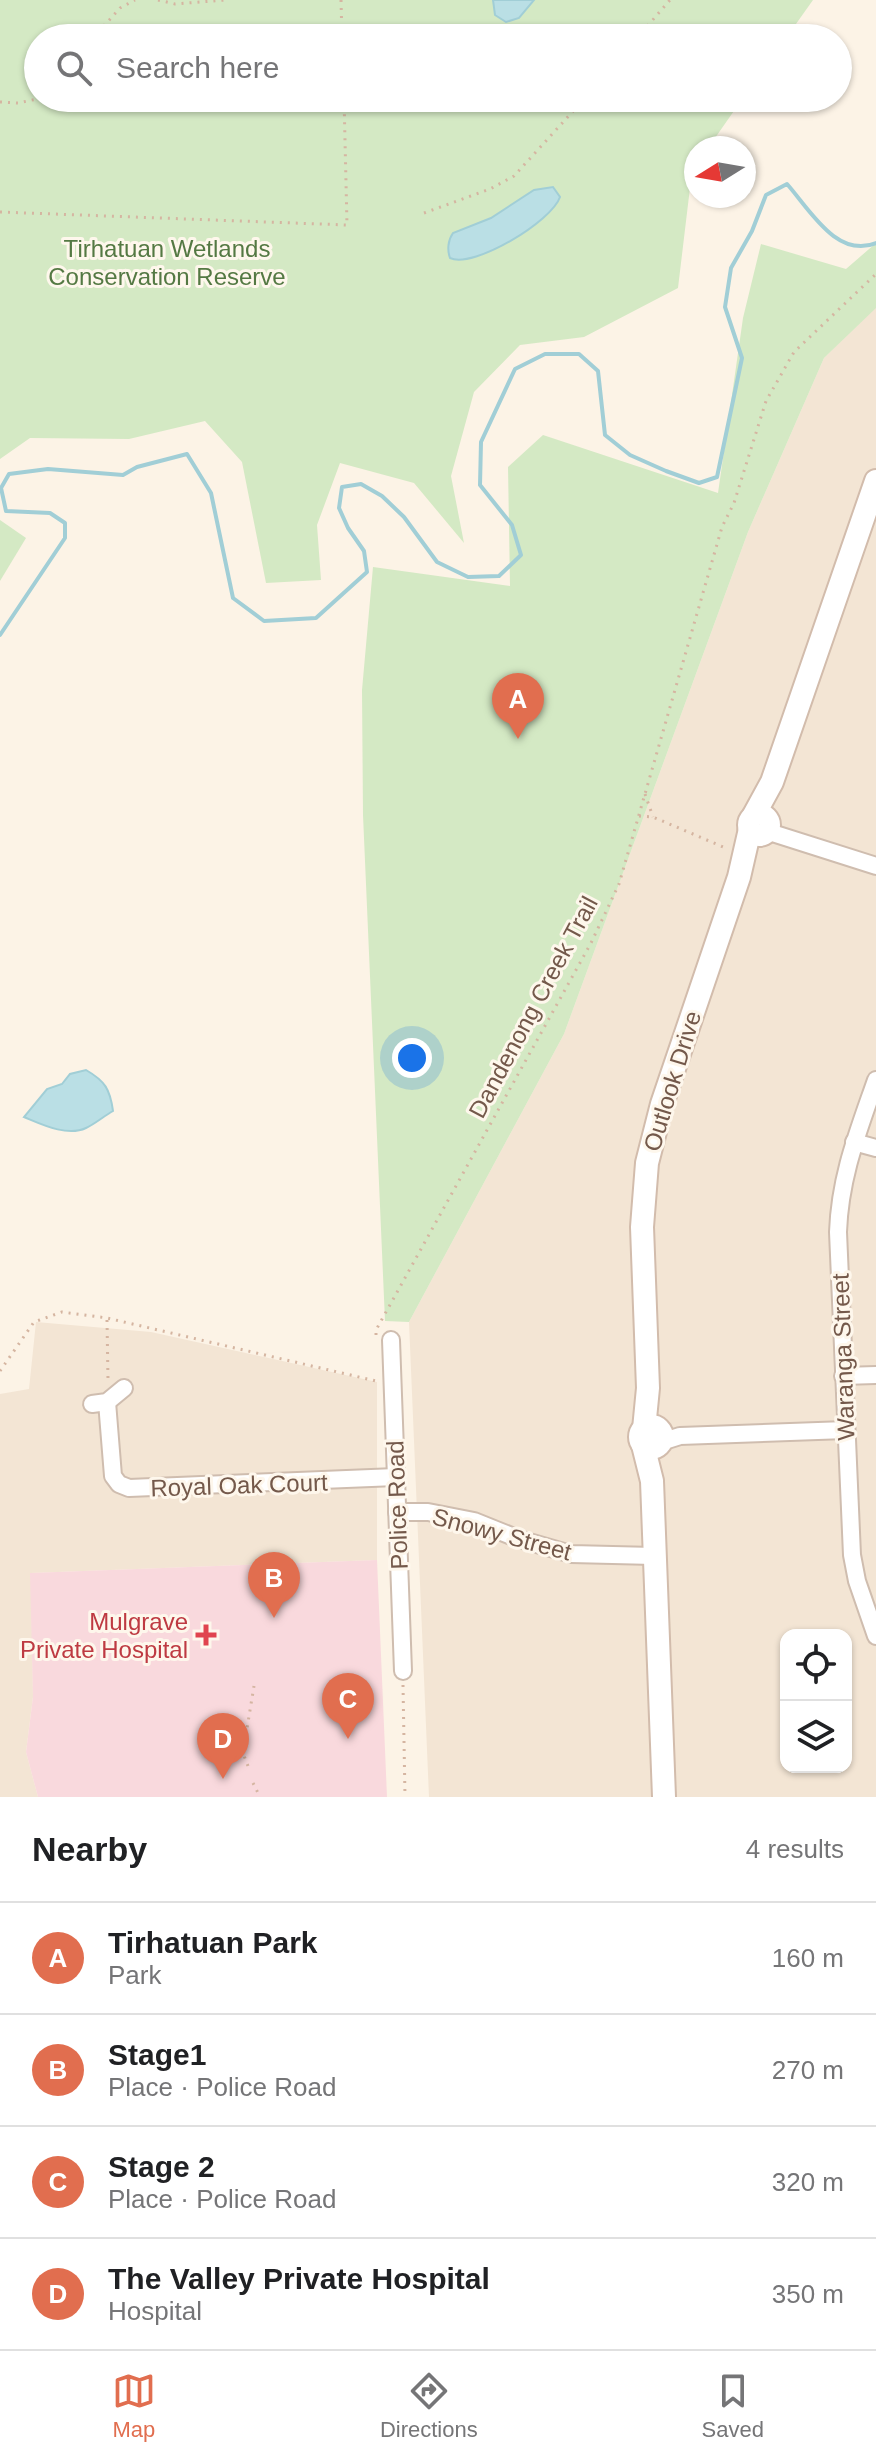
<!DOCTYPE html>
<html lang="en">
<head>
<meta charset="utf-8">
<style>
	:root { --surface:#fff; --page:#f2f2f2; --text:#202124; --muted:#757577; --line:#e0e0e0; --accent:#e16e4f }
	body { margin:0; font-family:Helvetica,sans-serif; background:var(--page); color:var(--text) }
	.controls { position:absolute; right:24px; bottom:24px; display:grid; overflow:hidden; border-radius:16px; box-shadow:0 2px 6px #0004 }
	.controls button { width:72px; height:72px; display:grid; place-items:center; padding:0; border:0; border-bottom:2px solid var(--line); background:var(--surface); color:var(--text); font:40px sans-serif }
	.compass { position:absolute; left:684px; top:136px; width:72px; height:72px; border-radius:50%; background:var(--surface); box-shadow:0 2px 6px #0004; rotate:259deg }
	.you { position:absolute; left:412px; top:1058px; width:28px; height:28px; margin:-20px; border:6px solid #fff; border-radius:50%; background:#1a73e8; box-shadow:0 0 0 12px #1a73e833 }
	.badge { display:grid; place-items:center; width:52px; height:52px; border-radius:50%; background:var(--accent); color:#fff; font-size:26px; font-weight:700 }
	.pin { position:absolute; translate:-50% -66px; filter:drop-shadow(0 2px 4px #0008) }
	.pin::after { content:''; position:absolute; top:42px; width:28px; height:24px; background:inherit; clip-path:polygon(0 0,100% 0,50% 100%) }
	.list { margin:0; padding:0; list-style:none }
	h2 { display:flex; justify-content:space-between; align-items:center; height:104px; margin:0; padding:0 32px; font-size:34px }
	h2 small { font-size:26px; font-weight:400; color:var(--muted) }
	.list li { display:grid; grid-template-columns:52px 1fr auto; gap:24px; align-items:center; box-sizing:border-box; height:112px; padding:0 32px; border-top:2px solid var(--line) }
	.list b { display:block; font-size:30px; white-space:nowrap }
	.list p { margin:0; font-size:26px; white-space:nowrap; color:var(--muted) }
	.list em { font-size:26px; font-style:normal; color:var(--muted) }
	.icon { flex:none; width:44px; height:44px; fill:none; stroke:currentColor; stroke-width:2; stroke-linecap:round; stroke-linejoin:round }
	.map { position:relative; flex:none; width:876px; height:1797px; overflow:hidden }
	.search { position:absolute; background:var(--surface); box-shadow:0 2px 6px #0004; left:24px; right:24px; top:24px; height:88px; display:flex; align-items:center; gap:20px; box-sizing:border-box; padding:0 28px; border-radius:44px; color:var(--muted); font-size:30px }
	.sheet { height:552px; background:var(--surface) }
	nav { display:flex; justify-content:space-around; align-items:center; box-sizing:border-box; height:112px; border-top:2px solid var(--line); background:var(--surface); font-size:22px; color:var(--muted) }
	nav a { display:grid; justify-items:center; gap:4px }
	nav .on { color:var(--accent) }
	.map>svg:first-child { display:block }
</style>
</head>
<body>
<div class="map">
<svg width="876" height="1797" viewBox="0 0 876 1797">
	<rect width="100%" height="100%" fill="#fcf3e6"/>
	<g fill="#f3e5d4" fill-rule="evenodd">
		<path d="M876 307V1797H429L409 1322 564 1034 748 532 824 358ZM786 1635H846V1767H786Z"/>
		<polygon points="36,1322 151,1332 377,1382 377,1560 31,1573 33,1697 26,1752 38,1797 0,1797 0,1394 29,1389"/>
	</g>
	<polygon fill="#f9d9dd" points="377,1560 387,1797 38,1797 26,1752 33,1697 30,1573"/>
	<g fill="#d4e9c4">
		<polygon points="0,0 813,0 786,38 38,38 38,98 743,98 708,148 696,148 696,165 692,171 678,288 584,337 520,345 474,392 451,476 464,543 414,483 340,463 317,525 321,580 266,583 242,462 205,421 129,439 30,438 0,459"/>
		<polygon points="876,243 876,308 824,358 748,532 564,1034 409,1322 385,1321 363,815 362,690 373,567 510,586 508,467 543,435 718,493 743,318 761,244 846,269"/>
		<polygon points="0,520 26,538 0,581"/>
	</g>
	<g fill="#badfe5" stroke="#a1ced6" stroke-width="2">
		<polygon points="493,0 534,0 519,18 506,22 495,15"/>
		<path d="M553 187 560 197C552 221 474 269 450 258 447 250 448 240 453 233L491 218 534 190Z"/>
		<path d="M86 1070C105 1081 110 1089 113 1111 104 1116 95 1124 86 1128 67 1137 41 1124 24 1117L47 1089 62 1084 70 1074Z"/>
	</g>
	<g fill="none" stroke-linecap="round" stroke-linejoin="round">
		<path stroke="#a1ced6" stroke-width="4" d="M0 635 65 538V523L50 513 6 511 1 488 9 474 48 469 123 475 137 467 187 454 211 493 233 598 264 621 316 618 367 572 364 551 348 528 339 508 342 487 361 484 382 496 404 517 437 562 468 577 499 576 521 555 512 525 480 485 481 442 515 369 545 354H579L598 371 605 435 630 455 666 471 699 483 717 477 742 358 725 307 731 268 752 231 766 195 787 184C810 210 837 259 876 243"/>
		<g stroke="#cfbdaf" stroke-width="20">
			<g id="street">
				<polyline points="766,831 876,866"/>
				<path d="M876 1080C858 1132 840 1176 838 1232L852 1555 857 1581 876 1636"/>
				<polyline points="854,1142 876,1148"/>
				<polyline points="391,1340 403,1671"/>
				<polyline points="843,1376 876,1375"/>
				<polyline points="107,1402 113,1476 119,1484 129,1488 396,1477"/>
				<polyline points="92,1404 107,1402 124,1388"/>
				<polyline points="661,1442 680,1436 846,1430"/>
				<polyline points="397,1512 428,1512 474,1521 519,1539 571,1554 654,1556"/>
			</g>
		</g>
		<g stroke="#d2bcac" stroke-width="26">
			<g id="secondary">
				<polyline points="754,815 772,782 876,481"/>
				<circle cx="759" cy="825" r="10"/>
				<circle cx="651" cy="1437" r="11"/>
				<polyline points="644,1429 648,1388 642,1227 647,1163 662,1104 739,877 750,829"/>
				<polyline points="643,1445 652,1481 664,1797"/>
			</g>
		</g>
		<g stroke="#d5b5a1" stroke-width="3" stroke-dasharray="2 6" stroke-linecap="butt">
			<polyline points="158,0 175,4 226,0"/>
			<polyline points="341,0 342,38"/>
			<polyline points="93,38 120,8 135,0"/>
			<polyline points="637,38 670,0"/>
			<polyline points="0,102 18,103 42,98"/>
			<polyline points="0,212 347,225 344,98"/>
			<polyline points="424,213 490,189 514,176 585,98"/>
			<polyline points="645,794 653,817"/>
			<polyline points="639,816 653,817 728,849"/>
			<polyline points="107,1320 108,1380"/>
			<polyline points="376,1335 376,1330 591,943 619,884 722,527 734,503 766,401 794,352 876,274"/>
			<polyline points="0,1371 34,1322 62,1312 107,1318 376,1381"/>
			<polyline points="403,1685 405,1797"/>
			<polyline points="248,1766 243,1753 254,1686"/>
			<polyline points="253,1783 260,1797"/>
		</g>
		<use href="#street" stroke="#fff" stroke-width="16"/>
		<use href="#secondary" stroke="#fff" stroke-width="22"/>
	</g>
	<path fill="#e0444e" stroke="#fef7ec" stroke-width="3" d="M202 1623h8v8h8v8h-8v8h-8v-8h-8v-8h8z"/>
	<g text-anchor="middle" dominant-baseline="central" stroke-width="6" stroke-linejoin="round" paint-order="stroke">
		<g font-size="24" fill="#547943" stroke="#fef7ec">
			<text x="167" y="248">Tirhatuan Wetlands<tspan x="167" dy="28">Conservation Reserve</tspan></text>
		</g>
		<g font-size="24" fill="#74594b" stroke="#fef7ec">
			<text transform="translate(533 1007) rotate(-62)">Dandenong Creek Trail</text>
			<text transform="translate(672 1081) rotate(-73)">Outlook Drive</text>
			<text transform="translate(843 1357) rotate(-92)">Waranga Street</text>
			<text transform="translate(239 1485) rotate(-2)">Royal Oak Court</text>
			<text transform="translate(397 1505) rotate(-92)">Police Road</text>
			<text transform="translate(502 1534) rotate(15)">Snowy Street</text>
		</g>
		<g font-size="24" fill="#be3a42" stroke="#fef7ec" text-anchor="end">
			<text x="188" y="1621">Mulgrave<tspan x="188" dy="28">Private Hospital</tspan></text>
		</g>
	</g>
</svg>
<div class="controls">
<button><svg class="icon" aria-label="locate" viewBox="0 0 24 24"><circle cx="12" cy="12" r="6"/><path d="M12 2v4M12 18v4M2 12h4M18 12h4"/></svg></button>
<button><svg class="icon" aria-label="layers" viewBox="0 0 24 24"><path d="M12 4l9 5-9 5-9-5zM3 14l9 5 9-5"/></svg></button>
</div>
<svg class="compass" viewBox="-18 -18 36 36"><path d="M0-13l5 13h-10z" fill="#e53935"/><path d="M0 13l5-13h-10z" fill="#757577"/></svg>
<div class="you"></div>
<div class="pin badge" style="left:518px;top:739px">A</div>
<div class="pin badge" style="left:274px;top:1618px">B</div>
<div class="pin badge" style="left:348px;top:1739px">C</div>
<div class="pin badge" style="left:223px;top:1779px">D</div>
<div class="search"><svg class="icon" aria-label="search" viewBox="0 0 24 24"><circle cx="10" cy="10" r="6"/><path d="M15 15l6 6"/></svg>Search here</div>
</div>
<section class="sheet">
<h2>Nearby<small>4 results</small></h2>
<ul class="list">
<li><span class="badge">A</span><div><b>Tirhatuan Park</b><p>Park</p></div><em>160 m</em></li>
<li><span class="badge">B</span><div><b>Stage1</b><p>Place · Police Road</p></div><em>270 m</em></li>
<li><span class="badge">C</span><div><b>Stage 2</b><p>Place · Police Road</p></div><em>320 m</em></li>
<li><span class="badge">D</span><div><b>The Valley Private Hospital</b><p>Hospital</p></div><em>350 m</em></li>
</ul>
</section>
<nav>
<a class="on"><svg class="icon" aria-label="map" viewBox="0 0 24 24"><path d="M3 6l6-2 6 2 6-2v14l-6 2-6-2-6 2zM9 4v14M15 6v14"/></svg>Map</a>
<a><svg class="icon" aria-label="directions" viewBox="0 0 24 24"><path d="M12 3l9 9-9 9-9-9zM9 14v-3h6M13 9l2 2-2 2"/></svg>Directions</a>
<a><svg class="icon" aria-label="saved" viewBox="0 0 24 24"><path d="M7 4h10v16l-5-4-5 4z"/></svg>Saved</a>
</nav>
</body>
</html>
